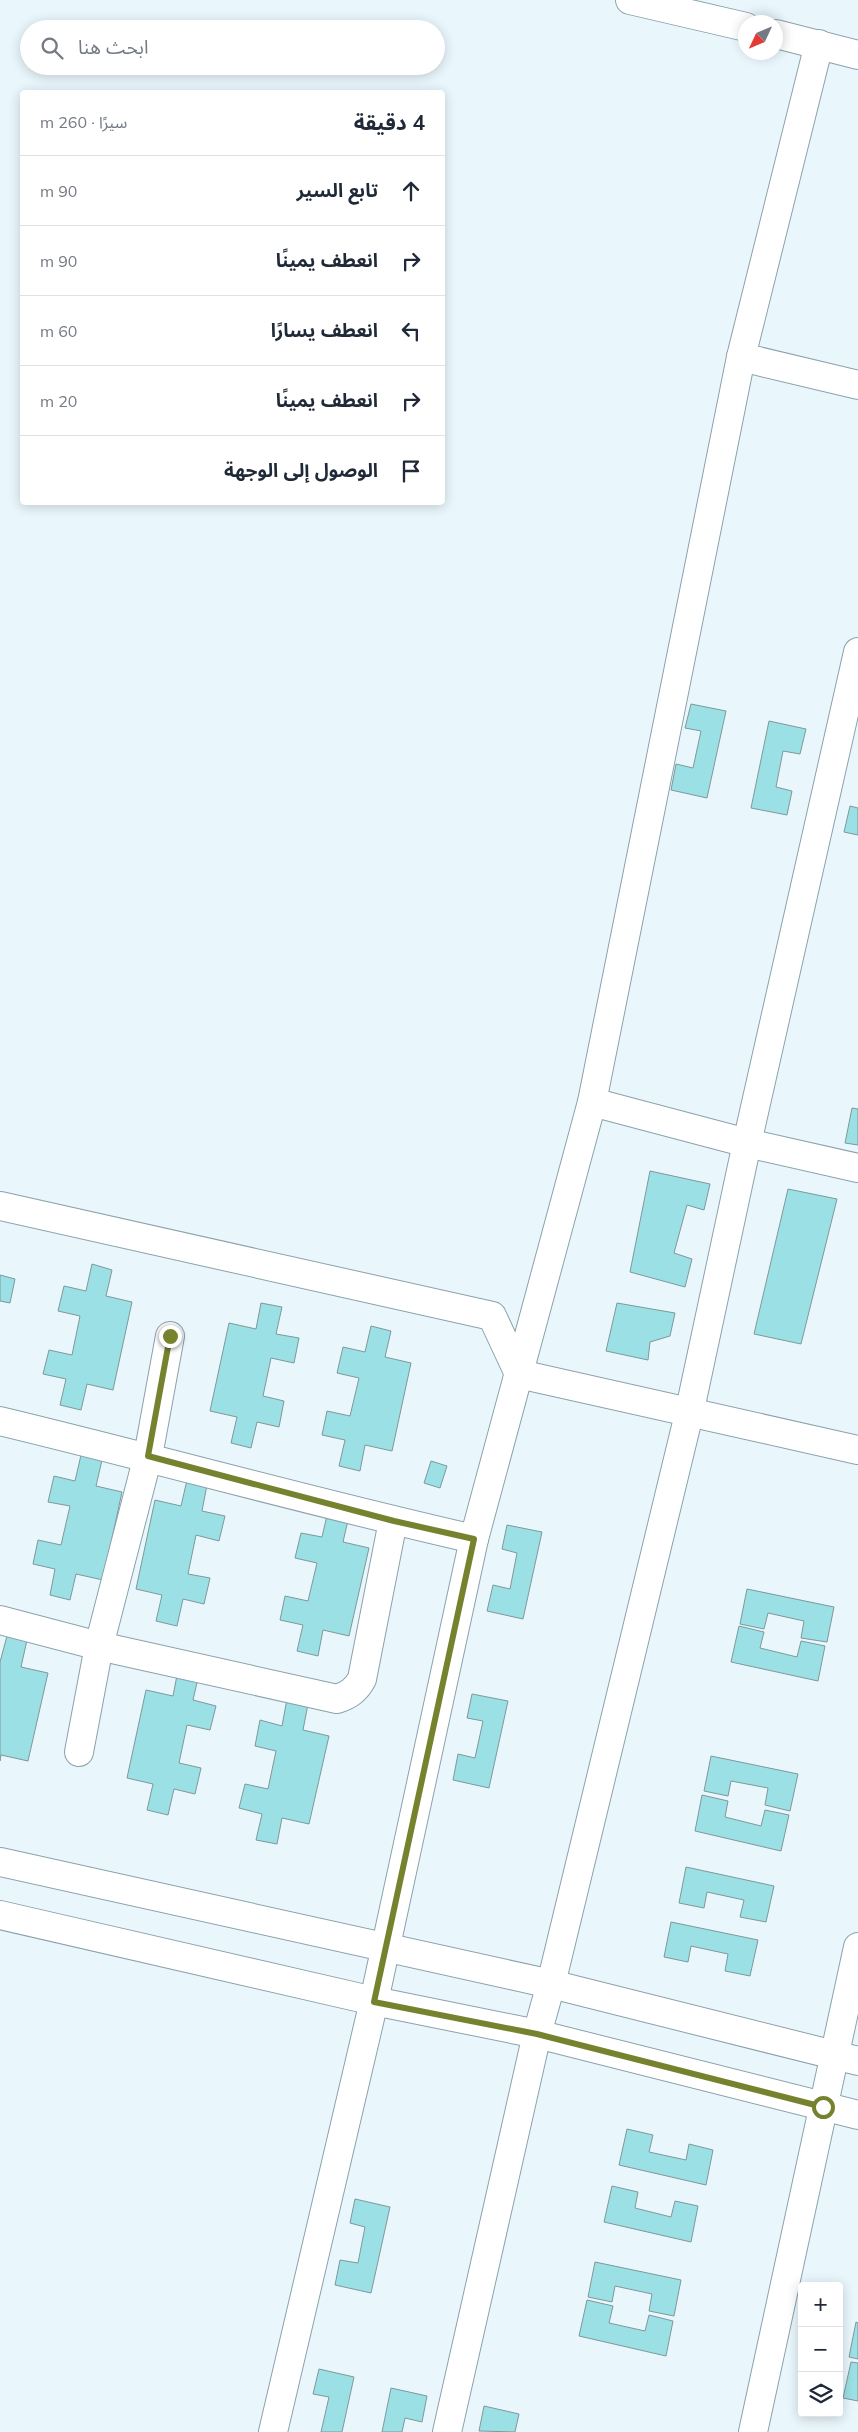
<!DOCTYPE html>
<html lang="ar">
<head>
<meta charset="utf-8">
<style>
	:root { --surface:#fff; --page:#f6f6f7; --text:#1f2937; --muted:#747a83; --line:#e0e1e3 }
	body { margin:0; font-family:Mulish,"Noto Sans Arabic",sans-serif; background:var(--page); color:var(--text); direction:rtl }
	.controls { position:absolute; right:15px; bottom:15px; display:grid; overflow:hidden; border-radius:5px; box-shadow:0 2px 12px #0003 }
	.controls button { width:45px; height:45px; display:grid; place-items:center; padding:0; border:0; border-bottom:1px solid var(--line); background:var(--surface); color:var(--text); font:25px sans-serif }
	.compass { position:absolute; left:738px; top:15px; width:45px; height:45px; border-radius:50%; background:var(--surface); box-shadow:0 2px 12px #0003; rotate:226deg }
	.stop { position:absolute; width:15px; height:15px; margin:-11px; border:4px solid #77822f; border-radius:50%; background:#fff }
	.stop.end { background:#77822f; border-color:#fff; box-shadow:0 1px 5px #0008 }
	.list { margin:0; padding:0; list-style:none }
	h2 { display:flex; justify-content:space-between; align-items:center; height:65px; margin:0; padding:0 20px; font-size:21px }
	h2 small { font-size:16px; font-weight:400; color:var(--muted) }
	.list li { display:grid; grid-template-columns:32px 1fr auto; gap:15px; align-items:center; box-sizing:border-box; height:70px; padding:0 20px; border-top:1px solid var(--line) }
	.list b { display:block; font-size:19px; white-space:nowrap }
	.list em { font-size:16px; font-style:normal; color:var(--muted) }
	.icon { flex:none; width:28px; height:28px; fill:none; stroke:currentColor; stroke-width:2; stroke-linecap:round; stroke-linejoin:round }
	.map { position:relative; flex:none; width:858px; height:2432px; overflow:hidden; direction:ltr }
	.search { position:absolute; background:var(--surface); box-shadow:0 2px 12px #0003; left:20px; top:20px; width:425px; height:55px; display:flex; align-items:center; gap:12px; box-sizing:border-box; padding:0 18px; border-radius:28px; color:var(--muted); font-size:19px }
	.panel { position:absolute; background:var(--surface); box-shadow:0 2px 12px #0003; left:20px; top:90px; width:425px; height:415px; border-radius:5px; direction:rtl }
	.map>svg:first-child { display:block }
</style>
</head>
<body>
<div class="map">
<svg width="858" height="2432" viewBox="0 0 858 2432">
	<rect width="100%" height="100%" fill="#e9f7fd"/>
	<g fill="#9ae0e5" stroke="#7f989a">
		<polygon points="691,704 726,711 707,798 671,790 676,764 693,768 701,731 685,728"/>
		<polygon points="769,721 806,729 800,754 783,751 776,787 792,791 787,815 751,808"/>
		<polygon points="850,806 858,808 858,835 844,832"/>
		<polygon points="852,1108 858,1109 858,1145 845,1143"/>
		<polygon points="650,1171 710,1184 704,1210 687,1205 674,1253 692,1259 685,1287 630,1272"/>
		<polygon points="788,1189 837,1199 801,1344 754,1334"/>
		<polygon points="92,1264 112,1270 106,1296 132,1302 113,1390 87,1384 81,1410 60,1405 66,1379 43,1374 49,1350 72,1355 80,1316 58,1311 64,1286 86,1291"/>
		<polygon points="0,1275 15,1279 10,1303 0,1301"/>
		<polygon points="261,1303 282,1307 276,1334 299,1338 294,1363 271,1358 263,1396 284,1401 279,1427 257,1422 251,1448 231,1443 237,1417 210,1411 229,1323 256,1329"/>
		<polygon points="617,1303 675,1313 670,1336 650,1342 648,1360 606,1351"/>
		<polygon points="371,1326 391,1331 385,1357 411,1363 392,1451 365,1445 360,1471 339,1466 345,1440 322,1435 327,1411 350,1416 359,1378 337,1373 343,1347 365,1352"/>
		<polygon points="81,1455 102,1460 96,1486 122,1492 103,1580 76,1574 70,1600 50,1595 55,1569 33,1564 38,1540 61,1545 70,1506 48,1502 54,1476 75,1481"/>
		<polygon points="431,1461 447,1466 440,1488 424,1483"/>
		<polygon points="187,1480 207,1485 202,1511 225,1516 219,1541 196,1535 188,1574 210,1578 204,1604 183,1599 177,1626 156,1621 162,1595 136,1589 155,1500 181,1506"/>
		<polygon points="328,1511 349,1516 343,1542 369,1548 349,1636 323,1630 318,1656 297,1651 303,1625 280,1620 285,1596 308,1601 317,1563 295,1558 301,1533 322,1537"/>
		<polygon points="507,1525 542,1532 523,1619 487,1611 493,1585 510,1589 517,1553 502,1549"/>
		<polygon points="747,1589 834,1607 827,1642 801,1638 804,1621 768,1613 764,1629 740,1624"/>
		<polygon points="739,1626 764,1632 760,1648 797,1657 801,1641 825,1646 818,1681 731,1662"/>
		<polygon points="7,1636 27,1640 21,1667 48,1673 28,1761 1,1755 0,1761 0,1662"/>
		<polygon points="178,1670 199,1674 193,1700 216,1706 210,1730 187,1725 179,1763 201,1768 195,1794 174,1789 168,1815 147,1810 153,1784 127,1778 146,1690 173,1696"/>
		<polygon points="472,1694 508,1701 489,1788 453,1780 458,1754 475,1758 483,1721 467,1718"/>
		<polygon points="287,1699 308,1704 303,1730 329,1736 309,1824 282,1818 277,1844 256,1840 262,1814 239,1808 245,1784 268,1789 276,1751 255,1746 260,1720 282,1726"/>
		<polygon points="711,1756 798,1774 790,1811 765,1805 768,1788 731,1781 728,1796 704,1791"/>
		<polygon points="702,1795 728,1801 725,1817 761,1826 765,1810 789,1815 781,1851 695,1831"/>
		<polygon points="686,1867 774,1886 766,1922 740,1917 744,1900 707,1892 704,1908 679,1903"/>
		<polygon points="671,1922 758,1940 750,1976 725,1971 728,1954 691,1946 688,1962 664,1957"/>
		<polygon points="627,2129 653,2135 649,2152 686,2160 689,2144 713,2150 706,2185 619,2165"/>
		<polygon points="612,2186 638,2192 635,2208 671,2217 675,2201 698,2206 691,2242 604,2222"/>
		<polygon points="355,2199 390,2207 371,2293 335,2285 340,2260 358,2263 365,2227 350,2223"/>
		<polygon points="595,2262 681,2280 674,2316 649,2311 652,2294 615,2286 612,2302 588,2297"/>
		<polygon points="587,2300 613,2306 609,2323 645,2331 649,2315 673,2321 666,2356 579,2336"/>
		<polygon points="856,2322 858,2323 858,2359 849,2357"/>
		<polygon points="851,2362 858,2363 858,2401 843,2398"/>
		<polygon points="319,2369 354,2377 342,2432 321,2432 329,2397 313,2394"/>
		<polygon points="391,2388 427,2396 422,2422 405,2418 402,2432 382,2432"/>
		<polygon points="484,2406 519,2414 515,2432 479,2431"/>
	</g>
	<g fill="none" stroke-linecap="round" stroke-linejoin="round">
		<g stroke="#8ba2ab" stroke-width="30">
			<g id="minor">
				<polyline points="630,0 746,27"/>
				<polyline points="776,34 858,55"/>
				<polyline points="741,357 858,385"/>
				<polyline points="592,1102 747,1143 858,1168"/>
				<polyline points="0,1206 492,1316 519,1374 858,1450"/>
				<path d="M0 1421C158 1459 315 1503 474 1539"/>
				<path d="M0 1620 99 1646 337 1699C349 1695 356 1690 362 1679L393 1521"/>
				<polyline points="79,1752 99,1646 148,1456 170,1336"/>
				<polyline points="0,1862 551,1984 858,2061"/>
				<polyline points="0,1915 374,2001 537,2034 858,2115"/>
				<polyline points="273,2432 374,2001 474,1539 592,1102 741,357 819,44"/>
				<polyline points="447,2432 537,2034 551,1984 689,1414 747,1143 858,652"/>
				<polyline points="753,2432 858,1947"/>
			</g>
		</g>
		<use href="#minor" stroke="#fff" stroke-width="28"/>
	</g>
	<g fill="none" stroke-linecap="round" stroke-linejoin="round">
		<polyline stroke="#77822f" stroke-width="6" points="170,1336 148,1456 394,1521 474,1539 374,2002 537,2034 823,2107"/>
	</g>
</svg>
<div class="controls">
<button>+</button>
<button>−</button>
<button><svg class="icon" aria-label="layers" viewBox="0 0 24 24"><path d="M12 4l9 5-9 5-9-5zM3 14l9 5 9-5"/></svg></button>
</div>
<svg class="compass" viewBox="-18 -18 36 36"><path d="M0-13l5 13h-10z" fill="#e53935"/><path d="M0 13l5-13h-10z" fill="#747a83"/></svg>
<div class="stop" style="left:823px;top:2107px"></div>
<div class="stop end" style="left:170px;top:1336px"></div>
<div class="search"><svg class="icon" aria-label="search" viewBox="0 0 24 24"><circle cx="10" cy="10" r="6"/><path d="M15 15l6 6"/></svg>ابحث هنا</div>
<section class="panel">
<h2>4 دقيقة<small>سيرًا · 260 m</small></h2>
<ul class="list">
<li><svg class="icon" aria-label="ahead" viewBox="0 0 24 24"><path d="M12 20V5M6 11l6-6 6 6"/></svg><div><b>تابع السير</b></div><em>90 m</em></li>
<li><svg class="icon" aria-label="right" viewBox="0 0 24 24"><path d="M7 20v-9h11M14 6l5 5-5 5"/></svg><div><b>انعطف يمينًا</b></div><em>90 m</em></li>
<li><svg class="icon" aria-label="left" viewBox="0 0 24 24"><path d="M17 20v-9H6M10 6l-5 5 5 5"/></svg><div><b>انعطف يسارًا</b></div><em>60 m</em></li>
<li><svg class="icon" aria-label="right" viewBox="0 0 24 24"><path d="M7 20v-9h11M14 6l5 5-5 5"/></svg><div><b>انعطف يمينًا</b></div><em>20 m</em></li>
<li><svg class="icon" aria-label="arrive" viewBox="0 0 24 24"><path d="M6 21V4h12l-3 4 3 4H6"/></svg><div><b>الوصول إلى الوجهة</b></div></li>
</ul>
</section>
</div>
</body>
</html>
